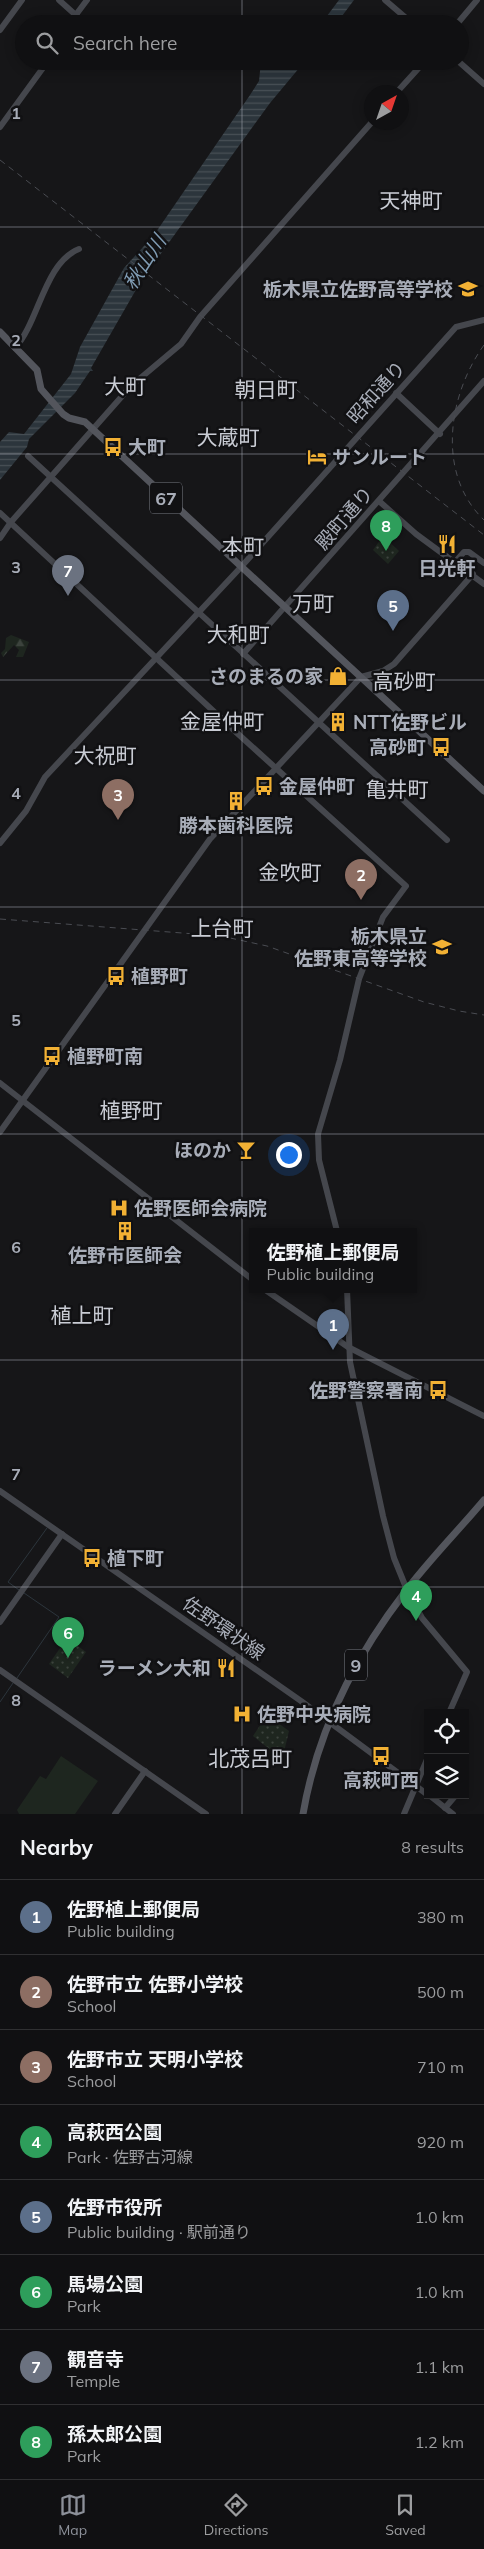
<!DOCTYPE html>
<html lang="en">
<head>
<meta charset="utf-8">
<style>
	:root { --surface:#101012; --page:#19191b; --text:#f1f3f6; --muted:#9c9d9f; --line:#303032; --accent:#8c9099 }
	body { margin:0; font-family:Mulish,"Noto Sans JP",sans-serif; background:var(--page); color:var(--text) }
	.controls { position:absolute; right:15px; bottom:15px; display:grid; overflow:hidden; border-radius:0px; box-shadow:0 2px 12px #0003 }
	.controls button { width:45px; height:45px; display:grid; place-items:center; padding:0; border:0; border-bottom:1px solid var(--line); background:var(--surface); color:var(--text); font:25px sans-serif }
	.compass { position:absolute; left:364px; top:85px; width:45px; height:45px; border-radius:50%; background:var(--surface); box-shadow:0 2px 12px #0003; rotate:40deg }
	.you { position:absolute; left:288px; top:1154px; width:18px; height:18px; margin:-12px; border:4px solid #fff; border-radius:50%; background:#1a73e8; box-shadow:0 0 0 8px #1a73e833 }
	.badge { display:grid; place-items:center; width:32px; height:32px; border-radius:50%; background:var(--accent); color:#fff; font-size:16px; font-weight:700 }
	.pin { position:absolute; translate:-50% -41px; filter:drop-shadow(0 1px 2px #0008) }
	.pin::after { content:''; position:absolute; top:26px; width:18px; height:15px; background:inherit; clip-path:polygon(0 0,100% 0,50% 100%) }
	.popup { position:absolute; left:249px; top:1228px; width:168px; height:65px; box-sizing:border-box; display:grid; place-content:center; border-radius:0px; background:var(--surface); filter:drop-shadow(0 1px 4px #0005); font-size:16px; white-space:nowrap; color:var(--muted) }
	.popup b { font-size:19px; color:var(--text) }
	.popup::after { content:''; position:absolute; left:50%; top:100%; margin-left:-10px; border:10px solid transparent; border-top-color:var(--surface) }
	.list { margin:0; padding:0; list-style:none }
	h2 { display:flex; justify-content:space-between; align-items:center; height:65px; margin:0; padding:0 20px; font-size:21px }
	h2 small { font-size:16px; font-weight:400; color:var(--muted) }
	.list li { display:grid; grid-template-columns:32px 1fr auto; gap:15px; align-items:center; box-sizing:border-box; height:75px; padding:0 20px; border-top:1px solid var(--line) }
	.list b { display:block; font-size:19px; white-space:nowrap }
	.list p { margin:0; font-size:16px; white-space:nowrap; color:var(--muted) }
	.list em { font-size:16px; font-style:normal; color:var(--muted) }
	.icon { flex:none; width:28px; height:28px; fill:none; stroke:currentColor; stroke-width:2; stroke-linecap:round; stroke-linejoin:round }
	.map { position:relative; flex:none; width:484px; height:1814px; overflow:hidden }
	.search { position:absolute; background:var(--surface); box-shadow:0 2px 12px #0003; left:15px; right:15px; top:15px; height:55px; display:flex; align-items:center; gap:12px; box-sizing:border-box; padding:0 18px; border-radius:28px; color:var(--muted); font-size:19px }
	.sheet { height:665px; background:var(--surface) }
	nav { display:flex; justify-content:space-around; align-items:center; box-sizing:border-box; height:70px; border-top:1px solid var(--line); background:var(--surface); font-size:14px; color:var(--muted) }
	nav a { display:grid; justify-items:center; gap:2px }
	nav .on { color:var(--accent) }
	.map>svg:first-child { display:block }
</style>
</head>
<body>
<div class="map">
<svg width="484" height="1814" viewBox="0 0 484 1814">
	<defs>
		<pattern id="forest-firs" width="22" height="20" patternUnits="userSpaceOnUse" patternTransform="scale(1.25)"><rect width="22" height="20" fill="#1e261f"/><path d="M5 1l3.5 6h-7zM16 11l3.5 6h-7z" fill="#3c433d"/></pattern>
		<pattern id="park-dots" width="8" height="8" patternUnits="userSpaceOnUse" patternTransform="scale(1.25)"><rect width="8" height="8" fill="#1e261f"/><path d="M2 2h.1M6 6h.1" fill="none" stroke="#3c433d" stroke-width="1.8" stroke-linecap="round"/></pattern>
		<pattern id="water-rules" width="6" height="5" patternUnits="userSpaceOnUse" patternTransform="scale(1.25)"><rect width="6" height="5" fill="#2c353c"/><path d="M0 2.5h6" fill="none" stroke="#485056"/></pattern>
	</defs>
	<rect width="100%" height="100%" fill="#161618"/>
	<polygon fill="#1e261f" points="61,1756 98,1781 75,1814 19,1814 17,1810 40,1776 46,1779"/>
	<polygon fill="url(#forest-firs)" points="11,635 29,642 23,657 16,657 19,650 14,645 3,657 1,653 5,649 6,638"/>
	<g fill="url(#park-dots)">
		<polygon points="383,536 399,551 388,564 373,550"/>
		<polygon points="67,1638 86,1652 68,1678 49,1664"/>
		<polygon points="267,1715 289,1731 283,1756 279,1757 253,1736"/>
	</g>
	<g fill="url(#water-rules)">
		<polygon points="339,0 354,0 336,24 321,24"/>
		<polygon points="261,61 305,61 270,103 141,281 91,368 93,371 90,371 75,393 29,439 27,447 0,480 0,442 9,432 24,434 71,374 80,347 124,268 154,235 250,95 259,81"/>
	</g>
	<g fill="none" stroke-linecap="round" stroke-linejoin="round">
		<g stroke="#2c353c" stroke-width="1">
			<polyline points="19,1590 8,1582 47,1528"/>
			<polyline points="17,1678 59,1617 24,1593"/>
			<polyline points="0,1702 13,1683"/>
		</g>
		<g stroke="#45474d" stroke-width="6">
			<polyline points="59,0 79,18"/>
			<polyline points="385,0 413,24"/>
			<polyline points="69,24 87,0"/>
			<polyline points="457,24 477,0"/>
			<polyline points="0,30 22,0"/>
			<polyline points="458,61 484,84"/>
			<polyline points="397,92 425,61"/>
			<polyline points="0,127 48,61"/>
			<path d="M15 348C39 322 44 263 79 249"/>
			<polyline points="396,393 440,434"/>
			<polyline points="28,456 447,840"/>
			<polyline points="379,501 416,534 484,584"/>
			<polyline points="0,513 237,733 406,886 383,917 359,979 340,1060 318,1134 319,1160 337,1231"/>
			<polyline points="0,538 11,522 131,386 181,344 200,317 372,122"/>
			<polyline points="456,561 464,552 469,552 484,563"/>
			<polyline points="243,654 484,381"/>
			<polyline points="0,843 26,811 45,777 241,567 456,327 484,320"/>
			<polyline points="0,1083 253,1280"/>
			<polyline points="0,1132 210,839 361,677 383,671 394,664 473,574"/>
			<polyline points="264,1289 348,1347 484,1416"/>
			<polyline points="347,1289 350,1362 383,1516 394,1558 407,1590 422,1618 467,1672 449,1713"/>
			<polyline points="0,1491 301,1701 428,1795"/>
			<polyline points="0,1622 62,1534"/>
			<polyline points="0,1670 206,1814"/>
			<polyline points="429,1795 453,1814"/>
			<polyline points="445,1808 456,1795"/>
			<polyline points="115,1814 145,1771"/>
			<polyline points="404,1814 428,1757"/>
		</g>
		<g stroke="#53555c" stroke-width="7">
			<polyline points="0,332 37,370 41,389 63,414 69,418 85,422 484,791"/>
			<path d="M303 1814C317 1733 355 1657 405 1592 429 1560 458 1531 484 1500"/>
		</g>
		<g stroke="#4a4c52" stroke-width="1" stroke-dasharray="6 5" stroke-linecap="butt">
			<polyline points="0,160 484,535"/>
			<path d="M484 345C448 395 436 474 484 520"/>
			<polyline points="0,919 221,936 267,946 424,1002 459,1011 484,1015"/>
		</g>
	</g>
	<path fill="none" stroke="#a8adb8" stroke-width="1" stroke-opacity="0.55" d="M242 0V24M242 61V1814M0 227H484M0 454H484M0 680H484M0 907H484M0 1134H484M0 1360H484M0 1587H484"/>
	<defs>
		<g id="school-bare" transform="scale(1.5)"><path d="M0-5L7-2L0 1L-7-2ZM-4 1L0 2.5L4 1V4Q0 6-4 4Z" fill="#f2b134" stroke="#111113" stroke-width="2.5" paint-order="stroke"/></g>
		<g id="bus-bare" transform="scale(1.5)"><path d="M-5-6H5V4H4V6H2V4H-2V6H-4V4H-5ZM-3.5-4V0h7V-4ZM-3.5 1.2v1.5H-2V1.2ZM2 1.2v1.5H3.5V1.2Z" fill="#f2b134" stroke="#111113" stroke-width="2.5" paint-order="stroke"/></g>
		<g id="hotel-bare" transform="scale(1.5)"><path d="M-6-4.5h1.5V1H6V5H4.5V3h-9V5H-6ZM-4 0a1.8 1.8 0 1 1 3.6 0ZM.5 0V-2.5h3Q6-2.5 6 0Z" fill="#f2b134" stroke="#111113" stroke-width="2.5" paint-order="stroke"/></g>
		<g id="restaurant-bare" transform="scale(1.5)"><path d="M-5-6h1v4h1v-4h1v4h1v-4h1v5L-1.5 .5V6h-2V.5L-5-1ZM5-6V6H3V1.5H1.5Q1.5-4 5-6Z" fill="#f2b134" stroke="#111113" stroke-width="2.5" paint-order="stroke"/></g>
		<g id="shop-bare" transform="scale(1.5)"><path d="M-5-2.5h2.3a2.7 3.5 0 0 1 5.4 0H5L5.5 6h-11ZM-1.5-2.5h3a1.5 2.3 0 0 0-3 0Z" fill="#f2b134" stroke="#111113" stroke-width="2.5" paint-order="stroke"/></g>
		<g id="building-bare" transform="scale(1.5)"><path d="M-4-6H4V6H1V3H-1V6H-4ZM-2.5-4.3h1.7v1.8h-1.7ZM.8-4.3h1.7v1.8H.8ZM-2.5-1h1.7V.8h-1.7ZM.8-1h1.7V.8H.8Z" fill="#f2b134" stroke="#111113" stroke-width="2.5" paint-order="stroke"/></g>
		<g id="bar-bare" transform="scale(1.5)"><path d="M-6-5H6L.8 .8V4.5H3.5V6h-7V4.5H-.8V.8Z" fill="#f2b134" stroke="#111113" stroke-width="2.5" paint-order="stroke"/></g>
		<g id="hospital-bare" transform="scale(1.5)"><path d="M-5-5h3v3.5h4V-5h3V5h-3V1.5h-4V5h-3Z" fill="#f2b134" stroke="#111113" stroke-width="2.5" paint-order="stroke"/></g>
	</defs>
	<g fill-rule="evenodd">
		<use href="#school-bare" x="468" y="289"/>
		<use href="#bus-bare" x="113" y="447"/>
		<use href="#hotel-bare" x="317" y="457"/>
		<use href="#restaurant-bare" x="447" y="544"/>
		<use href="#shop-bare" x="338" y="676"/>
		<use href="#building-bare" x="338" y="722"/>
		<use href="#bus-bare" x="441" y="747"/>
		<use href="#bus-bare" x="264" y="786"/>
		<use href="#building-bare" x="236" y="801"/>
		<use href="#school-bare" x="442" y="947"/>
		<use href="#bus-bare" x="116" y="976"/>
		<use href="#bus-bare" x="52" y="1056"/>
		<use href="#bar-bare" x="246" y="1150"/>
		<use href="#hospital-bare" x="119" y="1208"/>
		<use href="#building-bare" x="125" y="1231"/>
		<use href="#bus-bare" x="438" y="1390"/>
		<use href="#bus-bare" x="92" y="1558"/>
		<use href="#restaurant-bare" x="226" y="1668"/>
		<use href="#hospital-bare" x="242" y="1714"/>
		<use href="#bus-bare" x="381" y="1756"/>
	</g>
	<g text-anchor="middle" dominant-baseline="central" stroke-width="5" stroke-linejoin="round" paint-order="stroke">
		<g fill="#111113" stroke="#7b7e86" stroke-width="1">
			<rect x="150" y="482.5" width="32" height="31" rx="4"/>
			<rect x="345" y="1649.5" width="22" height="31" rx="4"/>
		</g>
		<g font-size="18" font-weight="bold" fill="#a8adb8">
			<text x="166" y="498">67</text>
			<text x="356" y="1665">9</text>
		</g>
		<g font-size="19" font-weight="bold" fill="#a8adb8" stroke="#111113" text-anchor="start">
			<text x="453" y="289" text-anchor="end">栃木県立佐野高等学校</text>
			<text x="128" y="447">大町</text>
			<text x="332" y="457">サンルート</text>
			<text x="447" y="568" text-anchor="middle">日光軒</text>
			<text x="323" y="676" text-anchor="end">さのまるの家</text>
			<text x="353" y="722">NTT佐野ビル</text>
			<text x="426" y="747" text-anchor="end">高砂町</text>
			<text x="279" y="786">金屋仲町</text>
			<text x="236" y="825" text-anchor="middle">勝本歯科医院</text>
			<text x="427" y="936" text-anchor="end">栃木県立<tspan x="427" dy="22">佐野東高等学校</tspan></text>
			<text x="131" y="976">植野町</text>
			<text x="67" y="1056">植野町南</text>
			<text x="231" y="1150" text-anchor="end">ほのか</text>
			<text x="134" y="1208">佐野医師会病院</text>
			<text x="125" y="1255" text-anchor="middle">佐野市医師会</text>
			<text x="423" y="1390" text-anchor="end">佐野警察署南</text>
			<text x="107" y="1558">植下町</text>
			<text x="211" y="1668" text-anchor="end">ラーメン大和</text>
			<text x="257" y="1714">佐野中央病院</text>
			<text x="381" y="1780" text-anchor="middle">高萩町西</text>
		</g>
		<g font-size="19" fill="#a8adb8" stroke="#111113">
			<text transform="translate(376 392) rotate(-48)">昭和通り</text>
			<text transform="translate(344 518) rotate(-49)">殿町通り</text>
			<text transform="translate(224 1628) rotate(35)">佐野環状線</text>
		</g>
		<g font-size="20" font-style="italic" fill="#7f9bb3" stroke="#111113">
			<text transform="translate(144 262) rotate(-57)">秋山川</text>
		</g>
		<g font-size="21" fill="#c9ccd4" stroke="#111113">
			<text x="411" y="200">天神町</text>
			<text x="125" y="386">大町</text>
			<text x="266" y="389">朝日町</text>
			<text x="228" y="437">大蔵町</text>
			<text x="243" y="546">本町</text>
			<text x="313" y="603">万町</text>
			<text x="238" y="634">大和町</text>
			<text x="404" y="681">高砂町</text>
			<text x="222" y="721">金屋仲町</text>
			<text x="105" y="755">大祝町</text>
			<text x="397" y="789">亀井町</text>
			<text x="290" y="872">金吹町</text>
			<text x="222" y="928">上台町</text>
			<text x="131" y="1110">植野町</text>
			<text x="82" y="1315">植上町</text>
			<text x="250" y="1758">北茂呂町</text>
		</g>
	</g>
	<g font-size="16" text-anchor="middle" font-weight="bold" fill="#a8adb8" stroke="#111113" stroke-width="5" stroke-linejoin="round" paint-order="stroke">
		<text x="16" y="119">1</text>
		<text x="16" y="346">2</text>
		<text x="16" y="573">3</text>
		<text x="16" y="799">4</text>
		<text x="16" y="1026">5</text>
		<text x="16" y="1253">6</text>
		<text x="16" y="1480">7</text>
		<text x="16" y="1706">8</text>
	</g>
</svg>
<div class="controls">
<button><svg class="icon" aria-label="locate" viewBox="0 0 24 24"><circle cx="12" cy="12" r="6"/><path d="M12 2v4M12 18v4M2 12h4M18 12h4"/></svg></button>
<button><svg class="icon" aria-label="layers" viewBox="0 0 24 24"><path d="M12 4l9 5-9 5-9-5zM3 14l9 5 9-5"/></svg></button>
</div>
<svg class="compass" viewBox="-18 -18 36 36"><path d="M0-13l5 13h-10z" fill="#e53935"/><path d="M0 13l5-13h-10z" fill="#9c9d9f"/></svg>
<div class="you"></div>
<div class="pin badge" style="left:333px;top:1350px;background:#5c6f8a">1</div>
<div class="popup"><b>佐野植上郵便局</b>Public building</div>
<div class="pin badge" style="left:361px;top:900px;background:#8d6e63">2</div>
<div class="pin badge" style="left:118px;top:820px;background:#8d6e63">3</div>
<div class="pin badge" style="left:416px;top:1621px;background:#2e9e5b">4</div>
<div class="pin badge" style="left:393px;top:631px;background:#5c6f8a">5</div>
<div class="pin badge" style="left:68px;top:1658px;background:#2e9e5b">6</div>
<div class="pin badge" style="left:68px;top:596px;background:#6b7280">7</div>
<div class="pin badge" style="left:386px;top:551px;background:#2e9e5b">8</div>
<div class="search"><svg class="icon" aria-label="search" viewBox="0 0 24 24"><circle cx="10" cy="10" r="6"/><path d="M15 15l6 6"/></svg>Search here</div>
</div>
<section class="sheet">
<h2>Nearby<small>8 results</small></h2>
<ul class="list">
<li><span class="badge" style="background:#5c6f8a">1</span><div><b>佐野植上郵便局</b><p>Public building</p></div><em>380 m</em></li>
<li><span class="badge" style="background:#8d6e63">2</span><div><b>佐野市立 佐野小学校</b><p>School</p></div><em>500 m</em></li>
<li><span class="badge" style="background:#8d6e63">3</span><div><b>佐野市立 天明小学校</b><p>School</p></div><em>710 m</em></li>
<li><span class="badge" style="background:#2e9e5b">4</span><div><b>高萩西公園</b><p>Park · 佐野古河線</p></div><em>920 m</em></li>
<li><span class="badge" style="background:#5c6f8a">5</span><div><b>佐野市役所</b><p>Public building · 駅前通り</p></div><em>1.0 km</em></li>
<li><span class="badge" style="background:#2e9e5b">6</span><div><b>馬場公園</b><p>Park</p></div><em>1.0 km</em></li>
<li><span class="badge" style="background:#6b7280">7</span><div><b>観音寺</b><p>Temple</p></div><em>1.1 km</em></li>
<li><span class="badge" style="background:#2e9e5b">8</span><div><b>孫太郎公園</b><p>Park</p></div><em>1.2 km</em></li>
</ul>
</section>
<nav>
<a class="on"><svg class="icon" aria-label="map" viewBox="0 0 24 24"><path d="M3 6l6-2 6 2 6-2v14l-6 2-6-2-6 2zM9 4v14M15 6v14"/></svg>Map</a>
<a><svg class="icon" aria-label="directions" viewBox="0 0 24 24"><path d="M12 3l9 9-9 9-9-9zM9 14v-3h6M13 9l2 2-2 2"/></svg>Directions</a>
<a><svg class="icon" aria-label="saved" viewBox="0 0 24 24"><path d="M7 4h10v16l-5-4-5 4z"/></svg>Saved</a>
</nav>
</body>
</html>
